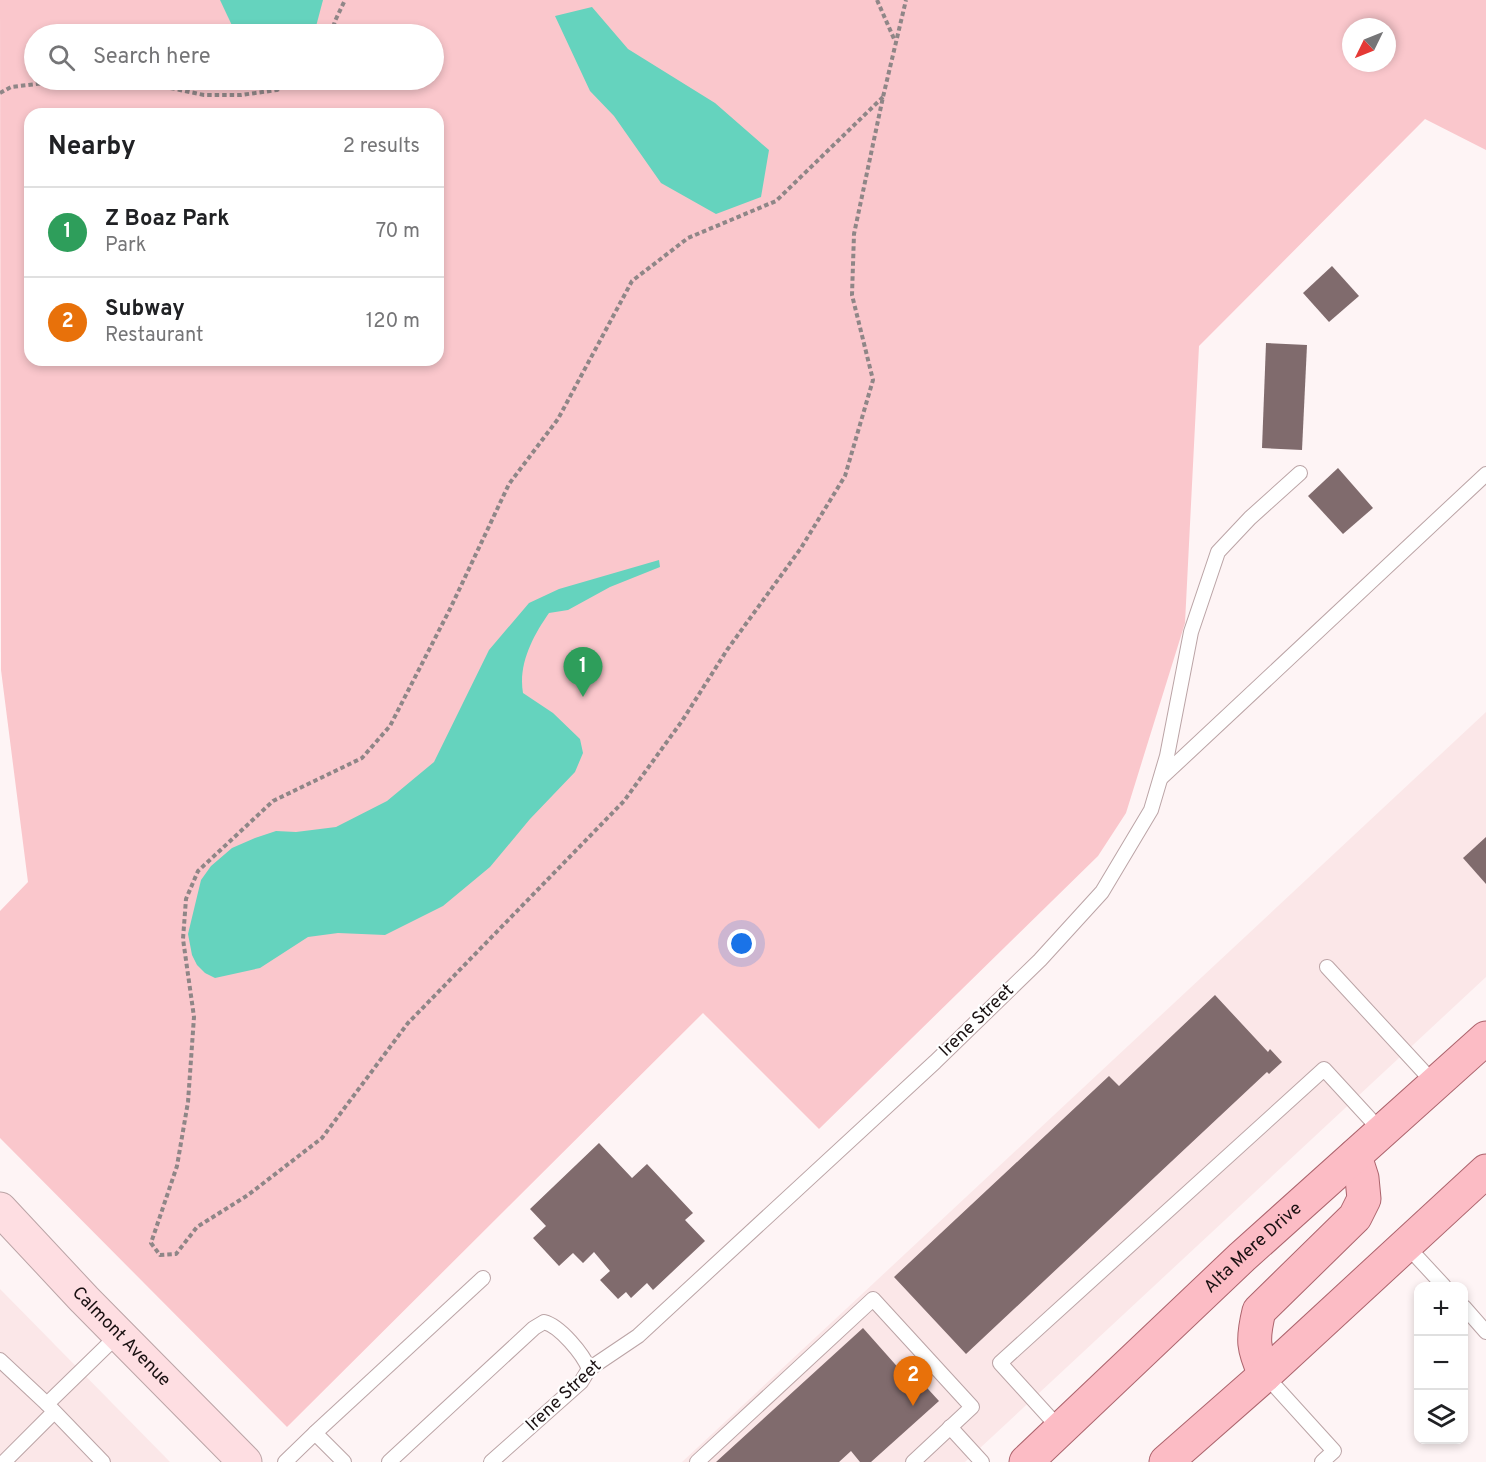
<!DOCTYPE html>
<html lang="en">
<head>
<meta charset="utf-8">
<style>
	:root { --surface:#fff; --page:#f2f2f2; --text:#202124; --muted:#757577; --line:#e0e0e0; --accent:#b45309 }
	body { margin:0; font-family:Overpass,sans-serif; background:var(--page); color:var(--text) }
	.controls { position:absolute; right:18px; bottom:18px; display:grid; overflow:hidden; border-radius:12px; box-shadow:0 3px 9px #0003 }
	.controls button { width:54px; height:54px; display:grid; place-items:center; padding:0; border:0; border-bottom:2px solid var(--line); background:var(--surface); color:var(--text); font:30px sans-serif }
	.compass { position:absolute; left:1342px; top:18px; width:54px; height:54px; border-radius:50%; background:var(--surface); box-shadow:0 3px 9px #0003; rotate:227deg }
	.you { position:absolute; left:742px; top:944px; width:21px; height:21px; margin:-15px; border:4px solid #fff; border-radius:50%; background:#1a73e8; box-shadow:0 0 0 9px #1a73e833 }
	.badge { display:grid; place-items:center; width:39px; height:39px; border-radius:50%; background:var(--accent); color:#fff; font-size:20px; font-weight:700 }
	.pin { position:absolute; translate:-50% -50px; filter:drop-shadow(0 2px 3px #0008) }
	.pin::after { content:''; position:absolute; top:32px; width:21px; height:18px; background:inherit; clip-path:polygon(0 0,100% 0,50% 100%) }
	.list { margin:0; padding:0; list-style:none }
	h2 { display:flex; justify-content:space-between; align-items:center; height:78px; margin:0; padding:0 24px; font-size:26px }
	h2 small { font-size:20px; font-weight:400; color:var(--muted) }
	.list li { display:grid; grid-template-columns:39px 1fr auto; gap:18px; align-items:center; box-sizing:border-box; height:90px; padding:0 24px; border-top:2px solid var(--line) }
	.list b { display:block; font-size:22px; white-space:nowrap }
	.list p { margin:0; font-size:20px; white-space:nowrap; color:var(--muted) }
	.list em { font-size:20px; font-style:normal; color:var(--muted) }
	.icon { flex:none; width:33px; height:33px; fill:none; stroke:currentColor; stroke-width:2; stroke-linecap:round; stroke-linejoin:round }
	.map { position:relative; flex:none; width:1486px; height:1462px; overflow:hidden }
	.search { position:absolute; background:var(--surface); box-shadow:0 3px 9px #0003; left:24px; top:24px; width:420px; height:66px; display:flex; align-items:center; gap:15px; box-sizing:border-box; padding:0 21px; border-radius:33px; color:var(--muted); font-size:22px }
	.panel { position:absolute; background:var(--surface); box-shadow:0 3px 9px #0003; left:24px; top:108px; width:420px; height:258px; border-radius:18px }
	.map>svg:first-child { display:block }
</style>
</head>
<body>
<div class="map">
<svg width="1486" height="1462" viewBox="0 0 1486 1462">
	<rect width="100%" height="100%" fill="#fef4f5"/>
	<g fill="#fbe7e8">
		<polygon points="1486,712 1486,977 965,1462 682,1462"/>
		<polygon points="0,1289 170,1462 0,1462"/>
	</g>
	<path fill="#fac7cc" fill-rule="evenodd" d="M0 0H1486V150L1425 119 1199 346 1185 623 1126 813 1098 856 819 1129 703 1013 287 1427 0 1138V911L28 882 1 670ZM1351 27H1387V63H1351ZM34 34H434V80H34ZM30 114H438V360H30Z"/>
	<g fill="#65d3be">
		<polygon points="220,0 323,0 314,34 236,34"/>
		<polygon points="592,7 628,49 715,103 769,150 761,197 716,214 661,183 614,116 590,91 555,16"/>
		<path d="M659 560 660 567 610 587 568 610 549 613C533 636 518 664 523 693L553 713 580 739 583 753 575 772 530 819 490 867 443 906 385 935 338 933 308 937 260 968 215 978 205 973 197 965 192 955 188 934 201 880 211 866 232 848 255 838 276 831 296 832 336 827 387 801 434 762 489 650 529 603 559 589Z"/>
	</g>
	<g fill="#806b6d">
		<polygon points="1332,266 1359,296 1329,322 1303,293"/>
		<polygon points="1266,343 1307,345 1302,450 1262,448"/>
		<polygon points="1338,468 1373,508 1343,534 1308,496"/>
		<polygon points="1486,837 1486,884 1463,858"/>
		<polygon points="1215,995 1268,1052 1270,1049 1282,1062 1269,1074 1267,1072 966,1354 894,1277 1109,1076 1119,1086"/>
		<polygon points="599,1143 632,1178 647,1164 693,1213 685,1220 705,1241 653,1290 647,1283 631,1298 626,1292 618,1299 600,1280 610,1271 594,1252 583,1263 573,1253 559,1266 533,1238 546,1226 530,1209"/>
		<polygon points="863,1328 902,1372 907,1366 939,1401 871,1462 860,1462 851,1451 839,1462 716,1462"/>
	</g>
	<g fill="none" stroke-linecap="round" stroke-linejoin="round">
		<g stroke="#bba4a6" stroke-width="16">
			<g id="service">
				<polyline points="1161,778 1486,474"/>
				<polyline points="1327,967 1435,1084"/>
				<polyline points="1405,1244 1444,1286"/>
				<polyline points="1464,1307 1486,1332"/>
				<polyline points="0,1360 47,1404 119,1334"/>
				<polyline points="1265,1375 1334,1451 1322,1462"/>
				<polyline points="47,1404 103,1462"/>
				<polyline points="950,1427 982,1462"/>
				<polyline points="1060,1429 1000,1363 1324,1069 1382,1132"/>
				<polyline points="315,1433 483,1278"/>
				<polyline points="4,1462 54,1412"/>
				<polyline points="285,1462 315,1433 344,1462"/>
				<path d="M389 1462 534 1328 544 1322C560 1326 583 1354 589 1369"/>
				<polyline points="491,1462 581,1382 589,1369 638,1336 935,1062 1040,960 1102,892 1151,810 1167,756 1191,632 1218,552 1250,518 1300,473"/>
				<polyline points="697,1462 873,1299 972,1407 913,1462"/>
			</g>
		</g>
		<g stroke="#bba4a6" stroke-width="35">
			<g id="secondary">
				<path id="s1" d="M0 1209 84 1299 245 1462"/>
			</g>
		</g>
		<g stroke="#ac646d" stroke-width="35">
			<g id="primary">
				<path d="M1265 1375C1253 1348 1252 1340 1259 1311L1355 1217 1364 1199 1362 1178 1355 1156"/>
				<path id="s2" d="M1026 1462 1242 1257 1486 1038"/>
				<polyline points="1166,1462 1265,1375 1486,1171"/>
			</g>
		</g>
		<g stroke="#8f8687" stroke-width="4" stroke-dasharray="4.5 3" stroke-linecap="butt">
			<polyline points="877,0 895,41"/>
			<polyline points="331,34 335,21 345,0"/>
			<polyline points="0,93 11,87 54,82 161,86 204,95 241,95 277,90 296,80"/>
			<polyline points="883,97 776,201 688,238 632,281 558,419 509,484 450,609 390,726 362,758 273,801 198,871 186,899 183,939 194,1017 188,1102 177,1166 151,1243 160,1255 176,1254 197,1227 248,1195 322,1138 408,1023 624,801 682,721 727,650 801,548 845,476 873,380 852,295 854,234 883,97 906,0"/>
		</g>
		<use href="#service" stroke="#fff" stroke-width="14"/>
		<use href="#secondary" stroke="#fedee2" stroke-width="33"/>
		<use href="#primary" stroke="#fcbcc5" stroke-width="33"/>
	</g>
	<g text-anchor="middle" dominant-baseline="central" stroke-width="4.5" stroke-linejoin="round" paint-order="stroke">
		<g font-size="18" fill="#1a1112" stroke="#fff">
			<text transform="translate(977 1021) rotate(-44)">Irene Street</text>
			<text stroke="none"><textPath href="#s2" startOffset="312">Alta Mere Drive</textPath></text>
			<text stroke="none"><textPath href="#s1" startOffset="176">Calmont Avenue</textPath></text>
			<text transform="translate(564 1396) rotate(-43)">Irene Street</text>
		</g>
	</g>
</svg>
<div class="controls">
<button>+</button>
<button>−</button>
<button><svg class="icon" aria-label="layers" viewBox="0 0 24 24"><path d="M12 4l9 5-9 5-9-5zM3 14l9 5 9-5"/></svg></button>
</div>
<svg class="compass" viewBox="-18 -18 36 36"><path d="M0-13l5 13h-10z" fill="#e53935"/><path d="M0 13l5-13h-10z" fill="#757577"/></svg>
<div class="you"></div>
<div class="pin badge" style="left:583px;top:697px;background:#2e9e5b">1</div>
<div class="pin badge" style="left:913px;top:1406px;background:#e8710a">2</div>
<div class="search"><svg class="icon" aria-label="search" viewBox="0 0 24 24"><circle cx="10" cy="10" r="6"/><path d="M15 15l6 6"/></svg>Search here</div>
<section class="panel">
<h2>Nearby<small>2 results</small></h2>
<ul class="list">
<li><span class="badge" style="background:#2e9e5b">1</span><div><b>Z Boaz Park</b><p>Park</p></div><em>70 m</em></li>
<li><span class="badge" style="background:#e8710a">2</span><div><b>Subway</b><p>Restaurant</p></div><em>120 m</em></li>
</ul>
</section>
</div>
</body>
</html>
